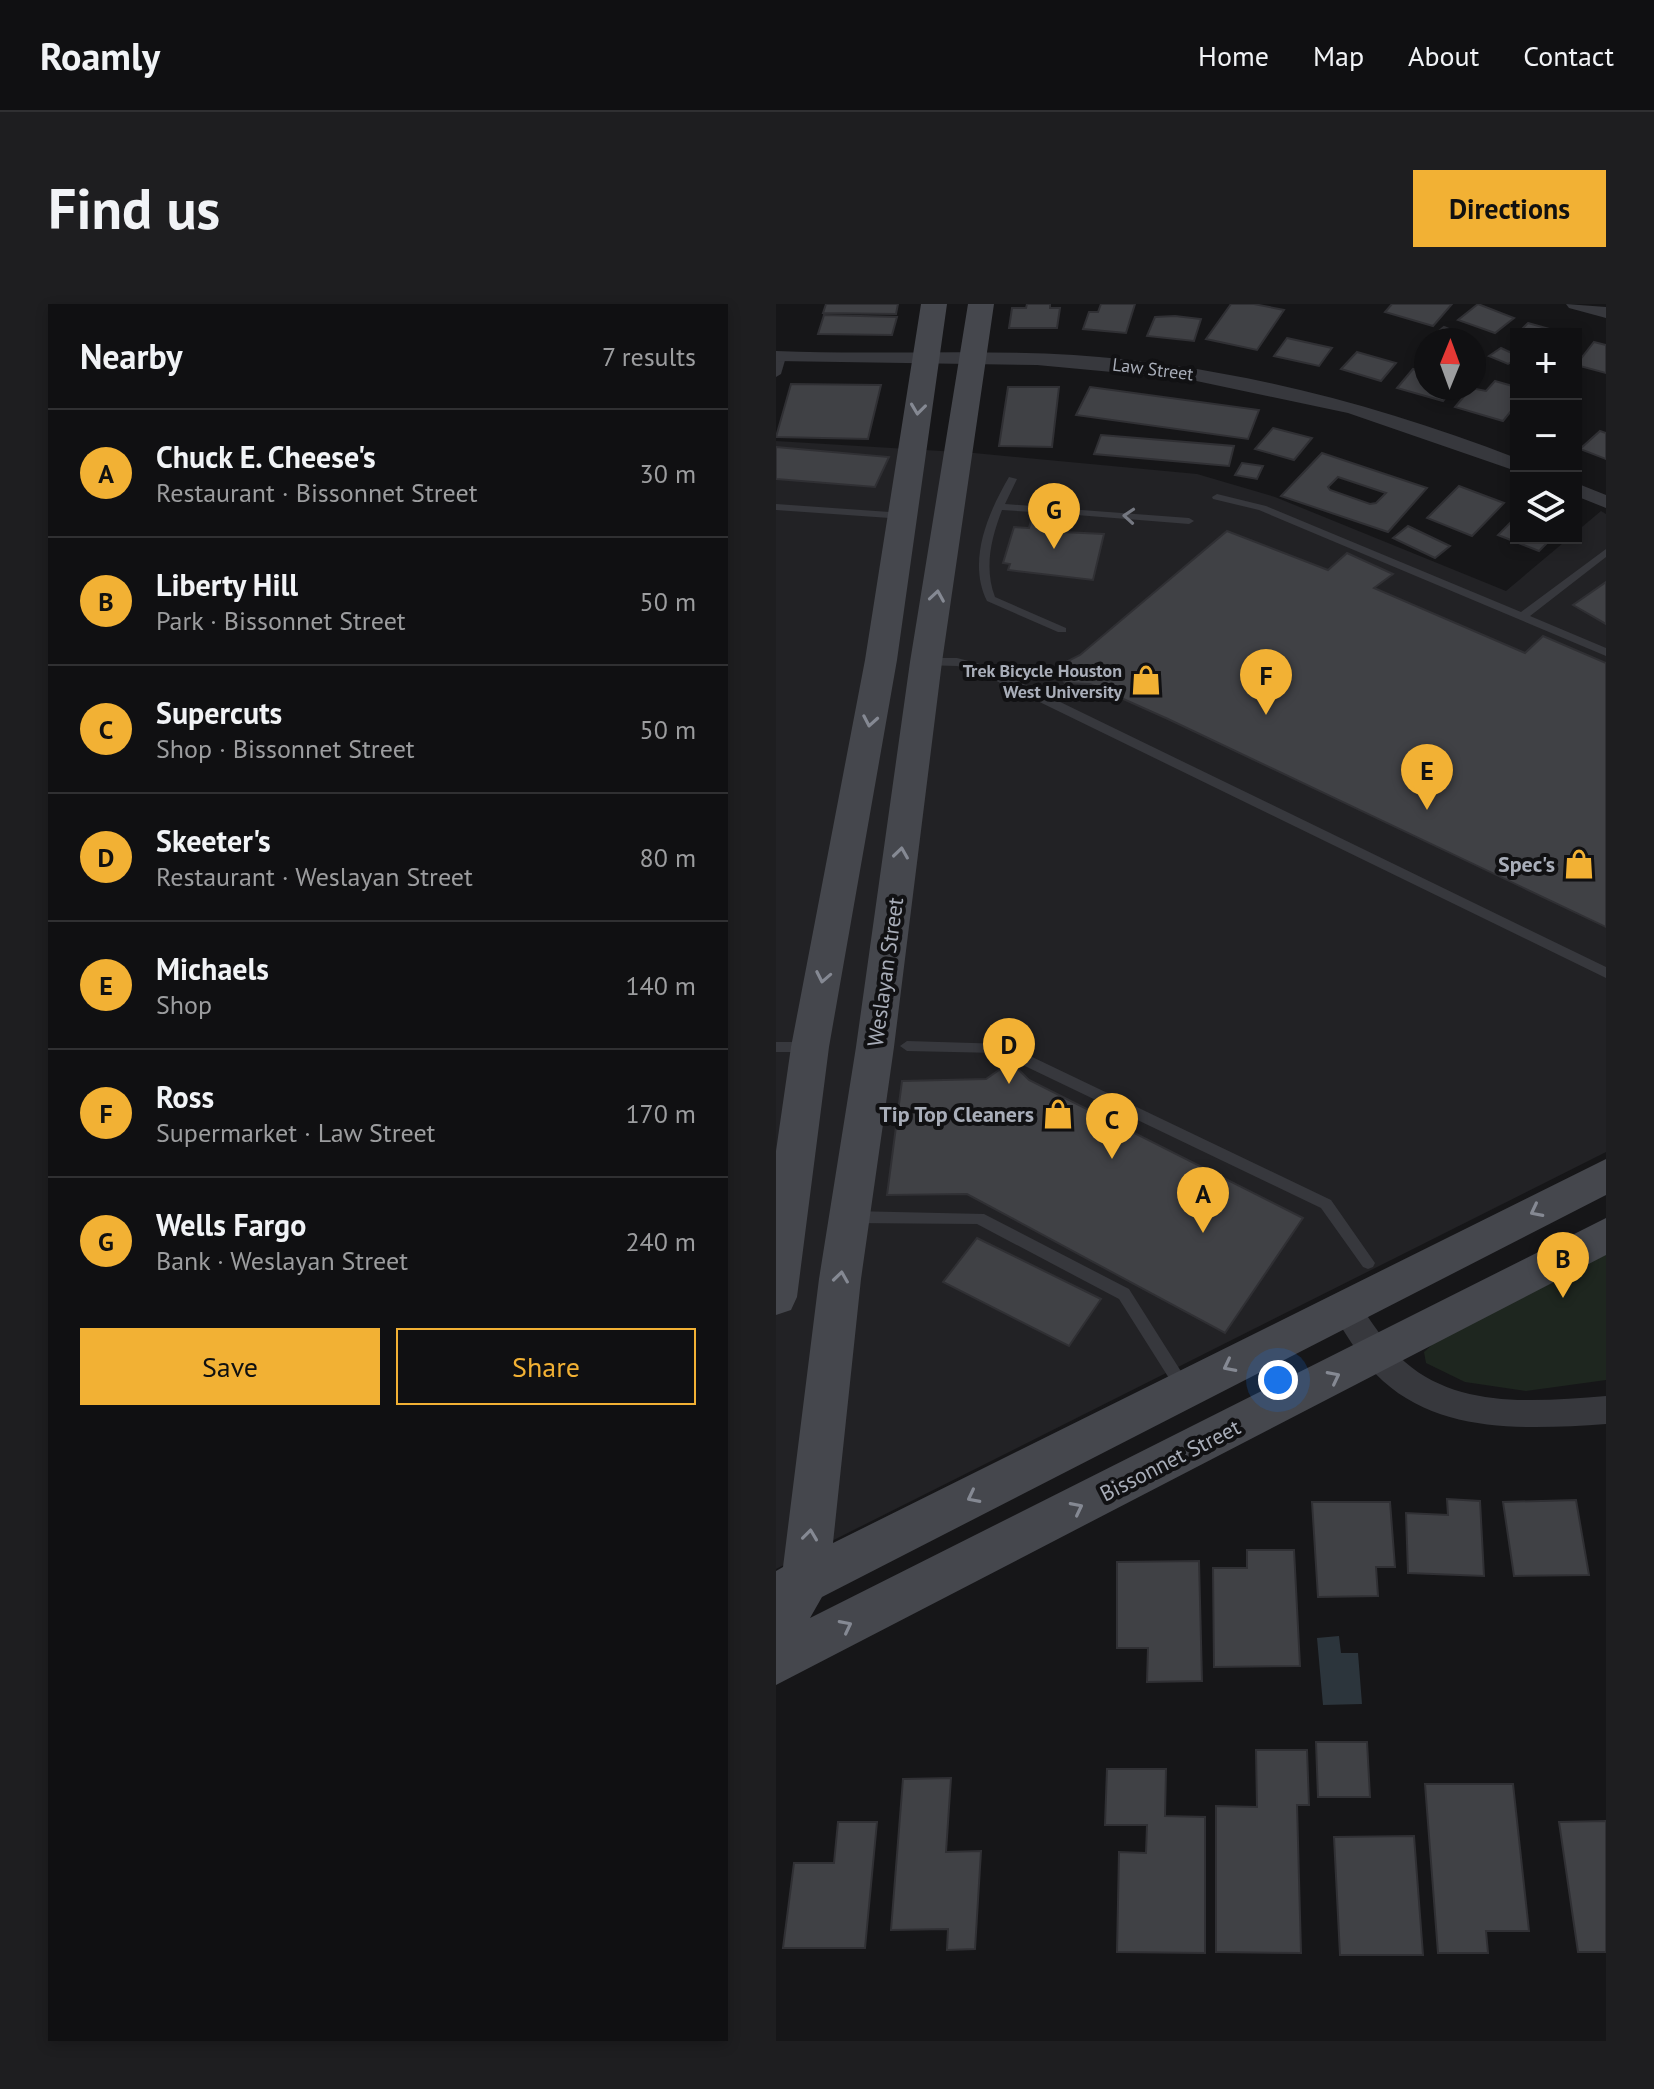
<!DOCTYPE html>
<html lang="en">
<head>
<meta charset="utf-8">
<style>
	:root { --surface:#101012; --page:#1e1e20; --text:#f1f3f6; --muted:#9c9d9f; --line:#303032; --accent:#f2b134 }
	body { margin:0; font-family:"PT Sans",sans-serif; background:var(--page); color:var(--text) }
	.controls { position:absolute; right:24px; top:24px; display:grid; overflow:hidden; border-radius:0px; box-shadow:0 4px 12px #0003 }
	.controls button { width:72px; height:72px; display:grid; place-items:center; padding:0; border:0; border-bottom:2px solid var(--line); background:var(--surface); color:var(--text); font:40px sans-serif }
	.compass { position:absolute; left:638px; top:24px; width:72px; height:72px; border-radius:50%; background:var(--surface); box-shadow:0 4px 12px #0003; rotate:1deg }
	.you { position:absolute; left:502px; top:1076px; width:28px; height:28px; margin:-20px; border:6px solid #fff; border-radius:50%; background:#1a73e8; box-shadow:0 0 0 12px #1a73e833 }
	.badge { display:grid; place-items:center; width:52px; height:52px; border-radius:50%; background:var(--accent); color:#111; font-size:26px; font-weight:700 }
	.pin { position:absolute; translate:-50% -66px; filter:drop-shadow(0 2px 4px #0008) }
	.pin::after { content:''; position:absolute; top:42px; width:28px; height:24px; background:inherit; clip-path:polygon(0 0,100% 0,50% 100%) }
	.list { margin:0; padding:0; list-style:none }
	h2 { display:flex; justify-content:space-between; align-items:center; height:104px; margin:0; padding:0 32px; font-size:34px }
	h2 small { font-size:26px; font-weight:400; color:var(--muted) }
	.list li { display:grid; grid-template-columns:52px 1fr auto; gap:24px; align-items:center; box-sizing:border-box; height:128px; padding:0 32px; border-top:2px solid var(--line) }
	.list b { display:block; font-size:30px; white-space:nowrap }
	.list p { margin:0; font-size:26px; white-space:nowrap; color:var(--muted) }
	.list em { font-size:26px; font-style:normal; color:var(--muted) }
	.actions { display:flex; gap:16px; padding:24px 32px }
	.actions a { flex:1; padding:18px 0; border:2px solid var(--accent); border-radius:0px; text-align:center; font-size:28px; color:var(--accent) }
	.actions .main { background:var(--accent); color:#111 }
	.icon { flex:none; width:44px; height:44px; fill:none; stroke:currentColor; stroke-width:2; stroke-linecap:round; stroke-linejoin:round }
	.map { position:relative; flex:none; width:830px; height:1737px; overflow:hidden; border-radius:0px }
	header { display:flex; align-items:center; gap:48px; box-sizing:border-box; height:112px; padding:0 40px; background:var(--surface); border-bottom:2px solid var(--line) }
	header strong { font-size:38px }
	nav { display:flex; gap:44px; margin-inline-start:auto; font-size:28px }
	.intro { display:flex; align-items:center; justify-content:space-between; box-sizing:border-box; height:192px; padding:0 48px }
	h1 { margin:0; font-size:56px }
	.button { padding:20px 36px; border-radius:0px; background:var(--accent); color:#111; font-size:28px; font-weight:700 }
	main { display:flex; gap:48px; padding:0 48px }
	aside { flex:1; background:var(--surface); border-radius:0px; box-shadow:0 4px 12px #0003 }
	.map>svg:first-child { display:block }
</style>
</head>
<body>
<header>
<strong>Roamly</strong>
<nav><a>Home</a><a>Map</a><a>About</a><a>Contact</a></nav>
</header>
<div class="intro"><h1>Find us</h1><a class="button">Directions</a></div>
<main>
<aside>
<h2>Nearby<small>7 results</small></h2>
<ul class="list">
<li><span class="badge">A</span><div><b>Chuck E. Cheese's</b><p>Restaurant · Bissonnet Street</p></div><em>30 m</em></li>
<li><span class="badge">B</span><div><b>Liberty Hill</b><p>Park · Bissonnet Street</p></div><em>50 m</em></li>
<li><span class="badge">C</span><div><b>Supercuts</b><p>Shop · Bissonnet Street</p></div><em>50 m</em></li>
<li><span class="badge">D</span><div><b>Skeeter's</b><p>Restaurant · Weslayan Street</p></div><em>80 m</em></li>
<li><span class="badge">E</span><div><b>Michaels</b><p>Shop</p></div><em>140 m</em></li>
<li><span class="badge">F</span><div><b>Ross</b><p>Supermarket · Law Street</p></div><em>170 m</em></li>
<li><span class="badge">G</span><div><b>Wells Fargo</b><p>Bank · Weslayan Street</p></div><em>240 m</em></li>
</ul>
<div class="actions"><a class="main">Save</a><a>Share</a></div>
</aside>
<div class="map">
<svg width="830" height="1737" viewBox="0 0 830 1737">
	<rect width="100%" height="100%" fill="#161618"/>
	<polygon fill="#222225" points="0,137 198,149 421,170 499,193 730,287 793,234 800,234 800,228 825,207 830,210 830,848 0,1265"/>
	<polygon fill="#1e261f" points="830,949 830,1076 750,1087 689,1078 650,1059 648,1048 658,1039"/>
	<polygon fill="#2c353c" points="563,1332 565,1349 582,1349 586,1400 547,1401 541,1334"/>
	<g fill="#404145" stroke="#303034" stroke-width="2" fill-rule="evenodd">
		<polygon points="50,0 122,0 120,10 47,9"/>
		<polygon points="251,0 274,0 274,4 284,4 281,24 233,24 236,4 250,4"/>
		<polygon points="325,0 359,0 350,29 307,25 313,8 322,8"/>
		<polygon points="455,0 478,0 508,6 481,46 430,35"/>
		<polygon points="616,0 676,0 657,22 609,8"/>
		<polygon points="702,0 738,14 719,29 682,16"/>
		<polygon points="48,11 121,13 116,31 42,30"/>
		<polygon points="399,12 425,15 418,37 371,32 379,13"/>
		<polygon points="752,19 791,30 741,30"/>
		<polygon points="668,23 693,33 689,36 654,34"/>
		<polygon points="511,34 556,44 543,62 498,52"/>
		<polygon points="818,38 830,41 830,69 800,61"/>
		<polygon points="725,44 740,51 740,55 732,60 713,52"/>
		<polygon points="581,48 620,59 605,77 565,65"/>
		<polygon points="637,65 650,69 650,84 677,84 667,97 621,84"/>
		<polygon points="719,77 740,83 735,93 740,94 740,101 727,117 679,103 695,84 710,87"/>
		<polygon points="15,80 105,81 92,135 0,133"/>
		<polygon points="232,83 283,83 276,143 223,142"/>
		<polygon points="314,83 483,106 472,135 300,111"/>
		<polygon points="497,124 536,134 518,156 479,145"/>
		<polygon points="824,127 830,129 830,155 804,145"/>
		<polygon points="325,131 458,142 453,162 318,150"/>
		<polygon points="0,143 113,153 99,183 0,175"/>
		<path d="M546 149 651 184 612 228 505 192ZM562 173 610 189 600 199 594 200 554 186 552 183Z"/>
		<polygon points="466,159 487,162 481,175 459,171"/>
		<polygon points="683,182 728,199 696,232 651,214"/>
		<polygon points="263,187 297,190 287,228 328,230 317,276 232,266 234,260 227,259 238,223 253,224"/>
		<polygon points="740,213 740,234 776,234 763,247 722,231"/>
		<polygon points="632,222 674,242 659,254 617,234"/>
		<polygon points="451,227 552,266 571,249 617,270 598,284 749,349 767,332 830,359 830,623 392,415 314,380 289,379 285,373 284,361 304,351"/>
		<polygon points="830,278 830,320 797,301"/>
		<polygon points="226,764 241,764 253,776 527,914 449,1029 191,890 111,891 126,777 210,775"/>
		<polygon points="201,934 325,995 293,1042 167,978"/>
		<polygon points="671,1195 704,1197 708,1272 632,1269 630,1209 672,1211"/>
		<polygon points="800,1196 813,1271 738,1272 727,1198"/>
		<polygon points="536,1198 614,1198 619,1263 600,1263 602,1292 542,1293"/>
		<polygon points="471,1246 518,1246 524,1362 438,1363 437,1264 471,1264"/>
		<polygon points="423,1257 426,1377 371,1378 372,1344 341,1344 341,1258"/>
		<polygon points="540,1438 591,1438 594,1493 542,1493"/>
		<polygon points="480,1446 531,1446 533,1501 521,1501 525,1649 440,1648 440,1502 481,1503"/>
		<polygon points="331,1465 390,1465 389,1512 429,1513 429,1649 341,1648 343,1548 370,1549 371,1521 329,1521"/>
		<polygon points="175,1474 170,1548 205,1547 199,1645 171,1646 172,1625 115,1626 127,1475"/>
		<polygon points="649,1480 737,1480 753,1627 710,1627 712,1649 662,1649"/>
		<polygon points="830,1517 830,1648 802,1648 783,1518"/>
		<polygon points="62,1518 101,1518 89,1644 7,1644 18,1559 58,1559"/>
		<polygon points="638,1532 647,1651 564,1651 558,1533"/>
	</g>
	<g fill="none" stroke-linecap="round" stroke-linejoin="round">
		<g fill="#37383d" fill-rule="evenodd">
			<polygon points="5,50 10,53 5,70 0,73 0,54"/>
			<path d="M233 173 241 175 229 200 257 202 262 205 257 208 226 206C215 235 208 264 219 293L290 324V328H282L211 297C191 257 212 209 233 173Z"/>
			<polygon points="441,190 490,202 745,308 830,245 830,253 754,312 830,344 830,352 483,206 437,195 436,193"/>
			<polygon points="0,200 128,209 133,212 128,215 0,206"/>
			<polygon points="292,205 413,214 418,217 413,220 288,210 287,208"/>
			<polygon points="150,354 181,354 208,361 830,663 830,674 200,367 181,362 146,361 145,358"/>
			<polygon points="131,737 229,740 555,896 599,959 597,963 592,965 587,963 545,904 222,749 131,747 124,742"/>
			<polygon points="0,738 32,738 39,743 32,748 0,748"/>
			<polygon points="75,907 208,910 353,985 413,1080 416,1085 413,1090 408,1092 403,1090 343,995 201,920 75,919 70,917 68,913 70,909"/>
		</g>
		<g fill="#37383d" fill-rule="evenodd">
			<polygon points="790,0 830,3 830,14 793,4"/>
			<path d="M0 47C99 51 199 45 298 51 450 61 598 99 740 154V167L572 109 411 75 261 61 0 57Z"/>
			<polygon points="800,179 830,191 830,204 800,192"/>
			<path d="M569 991 579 995C595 1016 609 1041 629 1058 684 1106 763 1097 830 1092V1120C755 1125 667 1131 607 1077 587 1059 573 1035 559 1013L554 1004 559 995Z"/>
		</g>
		<g fill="#45474d" fill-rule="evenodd">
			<polygon points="145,0 171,0 121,356 53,743 21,993 15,1006 0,1011 0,847 15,743 89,356"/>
			<polygon points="192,0 218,0 166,358 118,743 85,975 57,1239 830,855 830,891 46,1293 34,1314 830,914 830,951 0,1381 0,1267 7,1263 43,975 80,743 134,358"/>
		</g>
	</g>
	<defs><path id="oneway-chevron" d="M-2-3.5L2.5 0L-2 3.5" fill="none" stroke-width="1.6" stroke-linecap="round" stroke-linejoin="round" transform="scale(2)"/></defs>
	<g stroke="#858993">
		<use href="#oneway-chevron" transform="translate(142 105) rotate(97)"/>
		<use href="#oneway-chevron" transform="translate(161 292) rotate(-81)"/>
		<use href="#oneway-chevron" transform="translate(94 417) rotate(100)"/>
		<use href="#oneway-chevron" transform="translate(125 549) rotate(-82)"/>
		<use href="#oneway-chevron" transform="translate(47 673) rotate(101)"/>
		<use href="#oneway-chevron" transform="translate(760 907) rotate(153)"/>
		<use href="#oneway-chevron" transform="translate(65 973) rotate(-82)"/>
		<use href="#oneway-chevron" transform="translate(453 1062) rotate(153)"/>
		<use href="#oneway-chevron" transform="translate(558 1073) rotate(-27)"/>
		<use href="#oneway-chevron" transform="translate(197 1193) rotate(153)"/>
		<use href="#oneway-chevron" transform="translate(301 1204) rotate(-27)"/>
		<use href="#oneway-chevron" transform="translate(34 1231) rotate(-83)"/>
		<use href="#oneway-chevron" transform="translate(70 1322) rotate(-27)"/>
	</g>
	<use stroke="#757881" href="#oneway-chevron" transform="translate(353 212) rotate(-176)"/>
	<defs>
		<g id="shop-bare" transform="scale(2.4)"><path d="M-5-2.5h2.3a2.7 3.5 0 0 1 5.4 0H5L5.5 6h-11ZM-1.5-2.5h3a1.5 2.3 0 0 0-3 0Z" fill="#f2b134" stroke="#111113" stroke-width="2.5" paint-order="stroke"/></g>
	</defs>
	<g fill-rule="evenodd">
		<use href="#shop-bare" x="370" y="376"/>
		<use href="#shop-bare" x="803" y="560"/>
		<use href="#shop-bare" x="282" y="810"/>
	</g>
	<g text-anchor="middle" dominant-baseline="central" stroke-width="8" stroke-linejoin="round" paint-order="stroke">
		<g font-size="18" fill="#a8adb8" stroke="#111113">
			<text transform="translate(377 65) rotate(7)">Law Street</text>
		</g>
		<g font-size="18" font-weight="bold" fill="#a8adb8" stroke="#111113" text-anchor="end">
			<text x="346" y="366">Trek Bicycle Houston<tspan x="346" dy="21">West University</tspan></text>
		</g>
		<g font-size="22" font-weight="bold" fill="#a8adb8" stroke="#111113" text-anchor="end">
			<text x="779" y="560">Spec's</text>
			<text x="258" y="810">Tip Top Cleaners</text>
		</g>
		<g font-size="22" fill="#a8adb8" stroke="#111113">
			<text transform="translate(109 668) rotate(-82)">Weslayan Street</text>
			<text transform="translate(394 1156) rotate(-27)">Bissonnet Street</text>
		</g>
	</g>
</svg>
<div class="controls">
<button>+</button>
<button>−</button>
<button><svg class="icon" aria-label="layers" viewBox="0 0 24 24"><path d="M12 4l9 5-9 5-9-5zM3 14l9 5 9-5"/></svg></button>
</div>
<svg class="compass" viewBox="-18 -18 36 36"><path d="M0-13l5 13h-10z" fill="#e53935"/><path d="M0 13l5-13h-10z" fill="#9c9d9f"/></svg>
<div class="you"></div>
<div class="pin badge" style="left:427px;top:929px">A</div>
<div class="pin badge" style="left:787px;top:994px">B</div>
<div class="pin badge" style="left:336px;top:855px">C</div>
<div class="pin badge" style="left:233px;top:780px">D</div>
<div class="pin badge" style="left:651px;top:506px">E</div>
<div class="pin badge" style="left:490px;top:411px">F</div>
<div class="pin badge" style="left:278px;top:245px">G</div>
</div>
</main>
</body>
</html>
